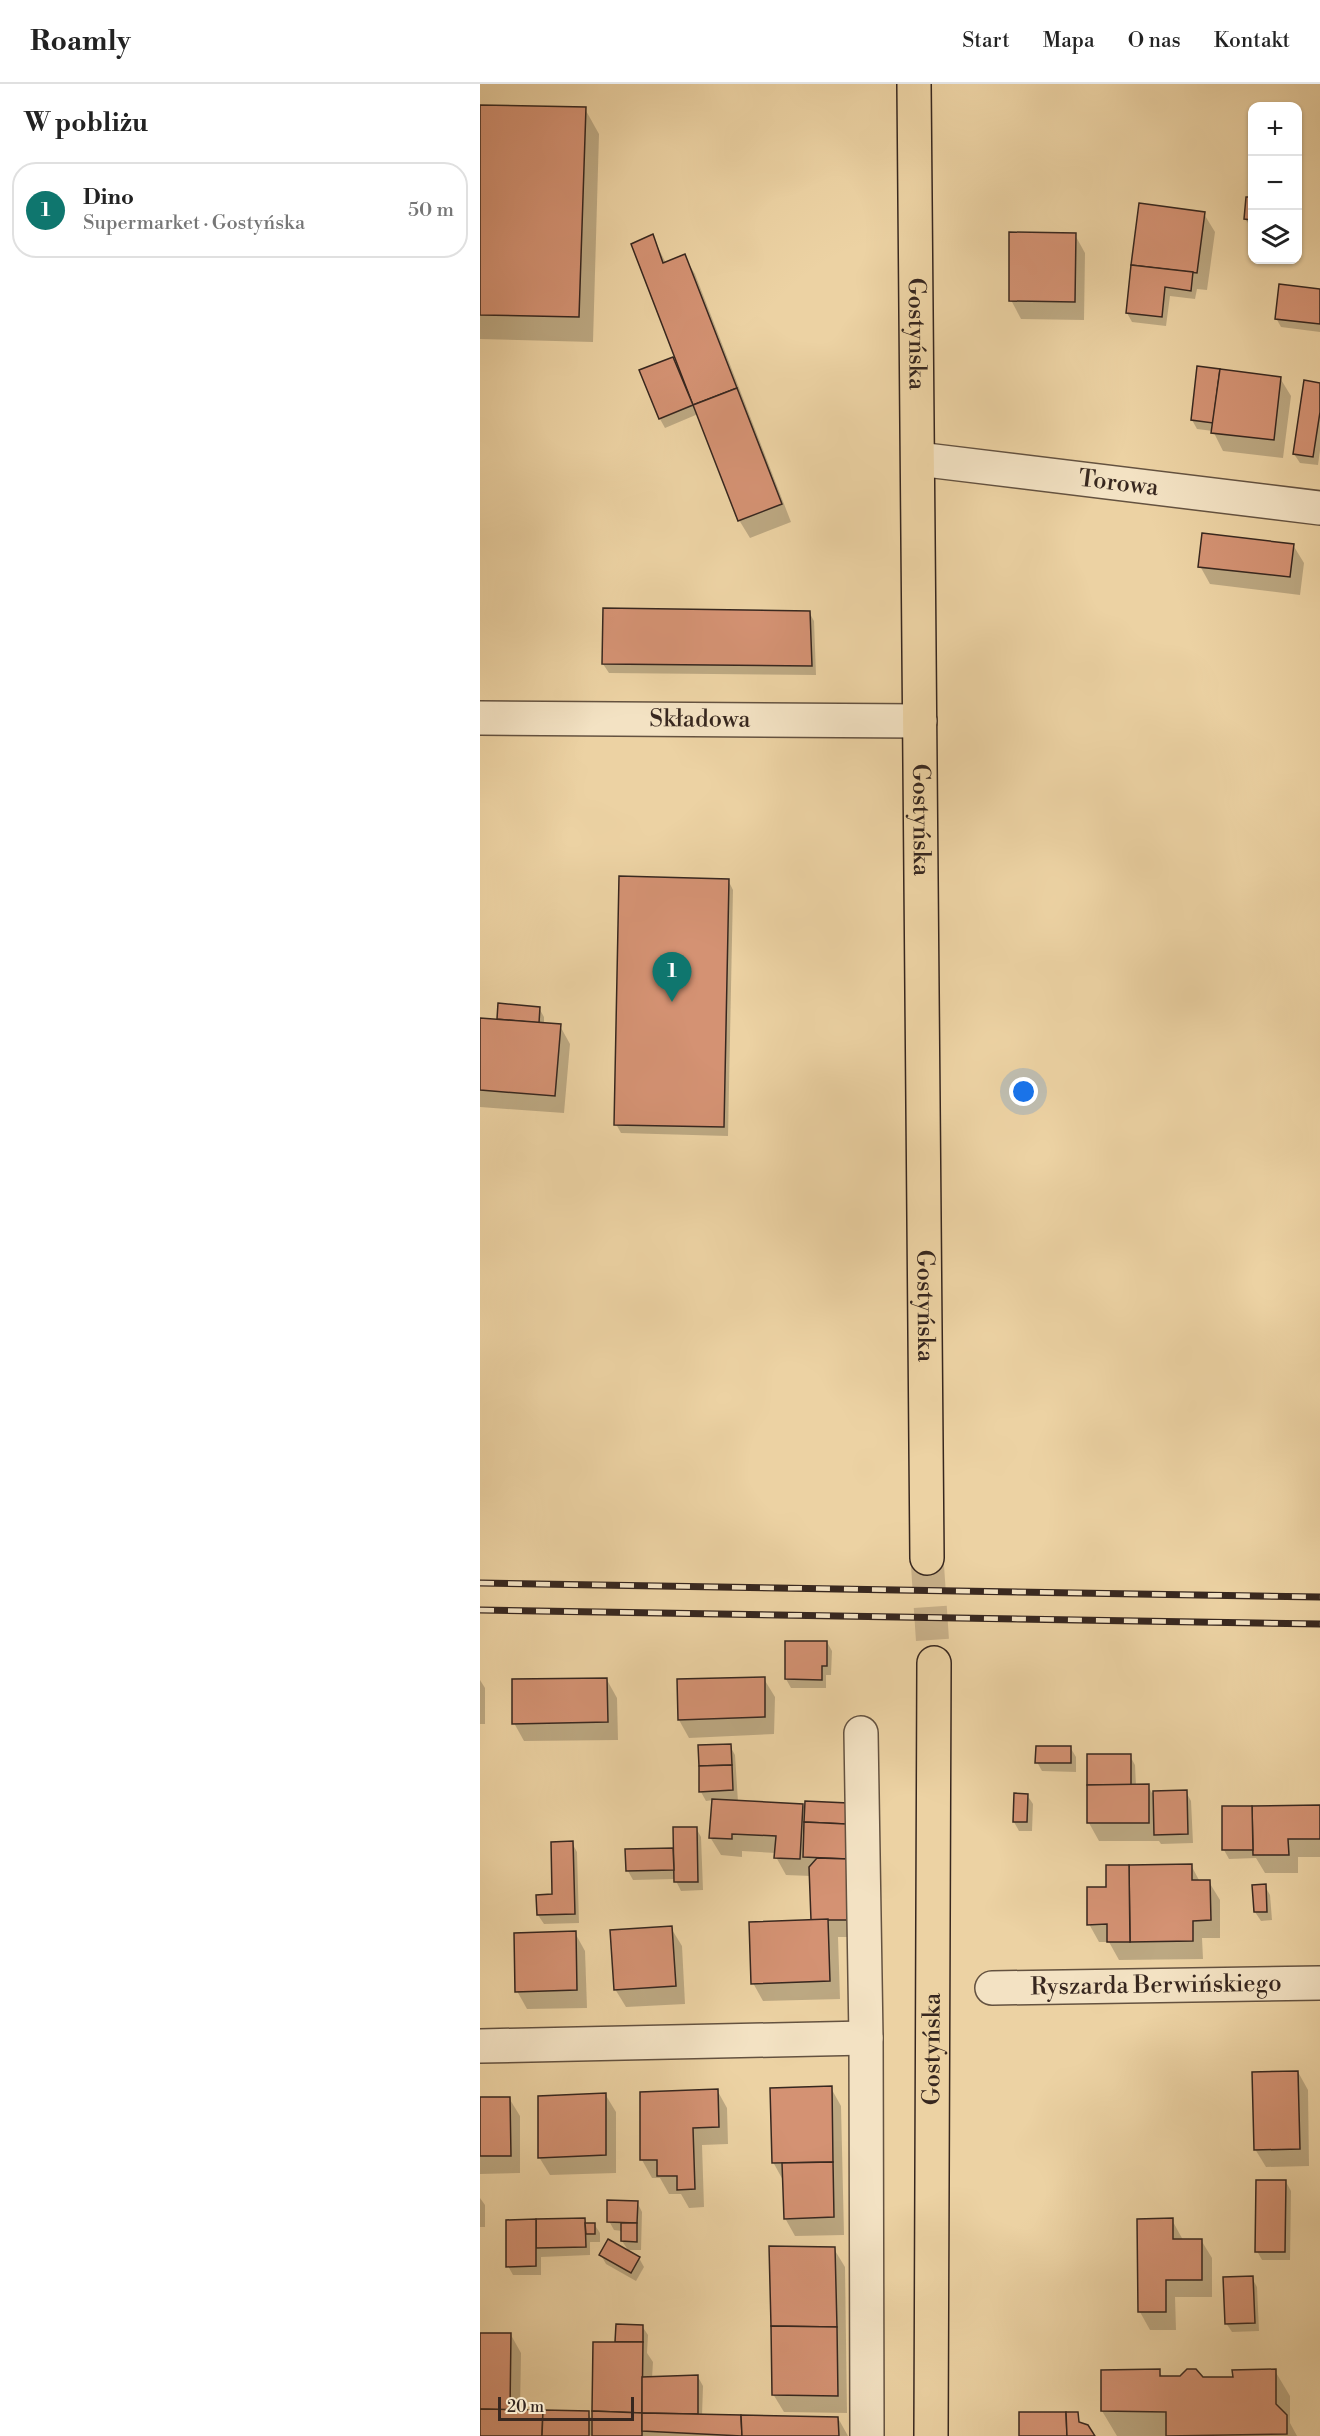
<!DOCTYPE html>
<html lang="pl">
<head>
<meta charset="utf-8">
<style>
	:root { --surface:#fff; --page:#f6f6f6; --text:#222; --muted:#767676; --line:#e0e0e0; --accent:#0f766e }
	body { margin:0; font-family:"Libre Bodoni",serif; background:var(--page); color:var(--text) }
	.controls { position:absolute; right:18px; top:18px; display:grid; overflow:hidden; border-radius:12px; box-shadow:0 2px 4px #0004 }
	.controls button { width:54px; height:54px; display:grid; place-items:center; padding:0; border:0; border-bottom:2px solid var(--line); background:var(--surface); color:var(--text); font:30px sans-serif }
	.scale { position:absolute; left:18px; bottom:15px; width:136px; box-sizing:border-box; padding-left:6px; border:3px solid #37271f; border-top:0; font-size:16px; line-height:21px; white-space:nowrap; color:#37271f; -webkit-text-stroke:4px #f3e2c3; paint-order:stroke }
	.you { position:absolute; left:544px; top:1008px; width:21px; height:21px; margin:-15px; border:4px solid #fff; border-radius:50%; background:#1a73e8; box-shadow:0 0 0 9px #1a73e833 }
	.badge { display:grid; place-items:center; width:39px; height:39px; border-radius:50%; background:var(--accent); color:#fff; font-size:20px; font-weight:700 }
	.pin { position:absolute; translate:-50% -50px; filter:drop-shadow(0 2px 3px #0008) }
	.pin::after { content:''; position:absolute; top:32px; width:21px; height:18px; background:inherit; clip-path:polygon(0 0,100% 0,50% 100%) }
	.list { margin:0; padding:0; list-style:none }
	h2 { display:flex; justify-content:space-between; align-items:center; height:78px; margin:0; padding:0 24px; font-size:26px }
	h2 small { font-size:20px; font-weight:400; color:var(--muted) }
	.list li { display:grid; grid-template-columns:39px 1fr auto; gap:18px; align-items:center; box-sizing:border-box; height:96px; margin:0 12px 12px; padding:0 12px; border:2px solid var(--line); border-radius:24px }
	.list b { display:block; font-size:22px; white-space:nowrap }
	.list p { margin:0; font-size:20px; white-space:nowrap; color:var(--muted) }
	.list em { font-size:20px; font-style:normal; color:var(--muted) }
	.icon { flex:none; width:33px; height:33px; fill:none; stroke:currentColor; stroke-width:2; stroke-linecap:round; stroke-linejoin:round }
	.map { position:relative; flex:none; width:840px; height:2352px; overflow:hidden }
	header { display:flex; align-items:center; gap:36px; box-sizing:border-box; height:84px; padding:0 30px; background:var(--surface); border-bottom:2px solid var(--line) }
	header strong { font-size:28px }
	nav { display:flex; gap:33px; margin-inline-start:auto; font-size:21px }
	main { display:flex }
	aside { flex:1; background:var(--surface) }
	.map>svg:first-child { display:block }
</style>
</head>
<body>
<header>
<strong>Roamly</strong>
<nav><a>Start</a><a>Mapa</a><a>O nas</a><a>Kontakt</a></nav>
</header>
<main>
<aside>
<h2>W pobliżu<small></small></h2>
<ul class="list">
<li><span class="badge">1</span><div><b>Dino</b><p>Supermarket · Gostyńska</p></div><em>50 m</em></li>
</ul>
</aside>
<div class="map">
<svg width="840" height="2352" viewBox="0 0 840 2352">
	<rect width="100%" height="100%" fill="#ecd2a3"/>
	<filter id="stains"><feTurbulence type="fractalNoise" baseFrequency=".00333" numOctaves="4"/><feColorMatrix values="0 0 0 0 .2 0 0 0 0 .09 0 0 0 0 .02 0 0 0 .5 -.17"/></filter>
	<radialGradient id="worn" r=".72"><stop offset=".6" stop-color="#630" stop-opacity="0"/><stop offset="1" stop-color="#630" stop-opacity=".3"/></radialGradient>
	<g fill="#0003">
		<polygon points="0,22 105,25 119,50 113,258 0,255"/>
		<polygon points="767,114 772,115 772,144 765,135"/>
		<polygon points="724,130 735,148 727,206 717,205 715,215 690,212 686,242 652,238 647,229"/>
		<polygon points="595,151 605,169 604,236 541,235 531,216"/>
		<polygon points="172,152 186,179 204,172 215,190 311,438 270,454 259,436 218,330 185,344 180,335 161,287 193,275 200,287 201,286"/>
		<polygon points="840,208 840,248 801,243 796,234"/>
		<polygon points="800,294 811,312 803,374 743,367 733,347 717,345 712,336"/>
		<polygon points="840,300 840,366 838,381 820,379 814,370"/>
		<polygon points="813,461 824,479 820,511 730,500 720,482"/>
		<polygon points="329,528 334,537 336,591 129,589 123,580"/>
		<polygon points="248,796 253,806 248,1052 141,1049 136,1040"/>
		<polygon points="19,921 59,924 64,933 64,940 80,942 90,960 84,1029 0,1023 0,935 18,936"/>
		<polygon points="306,1558 347,1558 352,1567 351,1591 346,1591 346,1604 311,1604 306,1595"/>
		<polygon points="284,1595 295,1613 294,1650 209,1654 199,1636"/>
		<polygon points="0,1596 5,1604 5,1640 0,1640"/>
		<polygon points="127,1596 137,1614 138,1656 44,1657 34,1639"/>
		<polygon points="250,1662 255,1671 258,1718 323,1721 326,1727 367,1720 380,1853 358,1853 360,1915 283,1917 273,1899 333,1837 331,1792 306,1791 296,1773 296,1769 262,1767 262,1773 241,1771 230,1753 233,1716 226,1717 221,1708"/>
		<polygon points="590,1663 596,1673 596,1688 562,1687 557,1678"/>
		<polygon points="650,1672 655,1681 656,1702 668,1702 672,1709 706,1708 711,1717 713,1759 681,1760 679,1757 619,1757 609,1739"/>
		<polygon points="547,1711 553,1720 552,1747 539,1747 534,1738"/>
		<polygon points="840,1723 840,1773 818,1773 818,1789 785,1789 776,1774 749,1775 744,1766"/>
		<polygon points="216,1744 221,1753 223,1806 201,1807 195,1795 153,1796 148,1787 147,1767 195,1765"/>
		<polygon points="92,1759 97,1768 99,1839 64,1840 58,1831 74,1812"/>
		<polygon points="711,1781 720,1798 729,1798 740,1816 740,1854 722,1854 723,1875 639,1876 629,1858 619,1858 609,1840 628,1804"/>
		<polygon points="785,1802 790,1811 792,1836 781,1837 775,1828"/>
		<polygon points="191,1844 202,1862 205,1920 146,1923 135,1905"/>
		<polygon points="95,1849 105,1867 107,1924 47,1925 37,1907"/>
		<polygon points="818,1988 828,2006 829,2082 786,2083 775,2065"/>
		<polygon points="351,2004 361,2022 364,2151 315,2152 305,2134 304,2098 293,2078"/>
		<polygon points="237,2006 247,2024 248,2060 222,2061 224,2123 209,2124 201,2110 189,2110 180,2094 172,2094 162,2076"/>
		<polygon points="125,2010 136,2028 136,2089 70,2091 59,2073"/>
		<polygon points="29,2014 40,2032 40,2089 0,2090 0,2015"/>
		<polygon points="806,2098 811,2107 810,2176 782,2176 777,2167"/>
		<polygon points="0,2114 5,2121 5,2143 0,2143"/>
		<polygon points="157,2118 162,2128 161,2166 148,2166 142,2157 142,2147 134,2146 129,2137"/>
		<polygon points="104,2136 107,2140 114,2140 120,2149 120,2158 110,2158 110,2171 61,2173 61,2191 33,2191 28,2182 27,2138"/>
		<polygon points="692,2136 703,2156 721,2156 732,2174 732,2213 695,2213 696,2246 670,2246 660,2228"/>
		<polygon points="354,2165 365,2183 367,2329 304,2328 293,2310"/>
		<polygon points="121,2171 159,2174 164,2183 156,2197 126,2180"/>
		<polygon points="772,2194 777,2203 779,2247 752,2248 746,2239"/>
		<polygon points="162,2242 168,2251 167,2269 173,2278 172,2294 218,2293 223,2302 222,2332 358,2334 368,2352 0,2352 0,2251 31,2251 41,2269 40,2327 108,2329 114,2339 137,2260"/>
		<polygon points="623,2287 679,2287 683,2294 754,2294 795,2287 810,2312 810,2339 817,2352 637,2352 622,2327"/>
	</g>
	<g fill="#d49273" stroke="#37271f" stroke-width="1.5">
		<polygon points="0,21 106,23 99,233 0,231"/>
		<polygon points="766,113 772,113 772,136 764,135"/>
		<polygon points="659,119 725,128 717,189 651,181"/>
		<polygon points="529,148 596,149 595,218 529,217"/>
		<polygon points="173,150 183,179 205,170 257,304 213,321 151,160"/>
		<polygon points="651,181 713,188 711,207 685,203 682,233 646,229"/>
		<polygon points="799,200 840,205 840,240 795,235"/>
		<polygon points="193,273 213,321 179,335 159,286"/>
		<polygon points="717,282 740,285 733,339 711,336"/>
		<polygon points="740,285 801,293 794,356 731,349"/>
		<polygon points="824,296 840,299 840,328 833,373 813,370"/>
		<polygon points="257,304 302,420 258,437 213,321"/>
		<polygon points="722,449 814,460 810,493 718,483"/>
		<polygon points="123,524 330,527 332,582 122,580"/>
		<polygon points="139,792 249,795 244,1043 134,1041"/>
		<polygon points="18,919 60,923 59,939 17,935"/>
		<polygon points="0,934 81,940 75,1012 0,1006"/>
		<polygon points="305,1557 347,1557 347,1582 342,1582 342,1596 305,1595"/>
		<polygon points="285,1593 285,1633 198,1636 197,1595"/>
		<polygon points="127,1594 128,1638 32,1640 32,1595"/>
		<polygon points="251,1660 252,1681 219,1682 218,1661"/>
		<polygon points="556,1662 591,1662 591,1679 555,1679"/>
		<rect x="607" y="1670" width="44" height="31"/>
		<polygon points="252,1681 253,1706 219,1708 219,1682"/>
		<polygon points="669,1700 669,1739 607,1739 607,1701"/>
		<polygon points="707,1706 708,1750 674,1751 673,1707"/>
		<polygon points="534,1709 548,1710 547,1738 533,1738"/>
		<polygon points="232,1715 323,1720 320,1775 294,1774 296,1752 252,1750 252,1755 229,1754"/>
		<polygon points="325,1717 368,1719 366,1740 324,1738"/>
		<polygon points="840,1721 840,1755 808,1755 809,1771 773,1771 772,1722"/>
		<polygon points="742,1722 772,1722 773,1766 742,1766"/>
		<polygon points="324,1738 366,1740 368,1775 323,1773"/>
		<polygon points="193,1743 217,1743 218,1798 194,1798"/>
		<polygon points="93,1757 95,1830 57,1831 56,1811 72,1810 71,1758"/>
		<polygon points="193,1764 194,1786 146,1787 145,1765"/>
		<polygon points="337,1774 368,1775 370,1836 331,1836 329,1783"/>
		<polygon points="712,1780 712,1796 730,1796 731,1836 713,1837 713,1857 650,1858 649,1781"/>
		<polygon points="626,1781 649,1781 650,1858 627,1858 627,1840 607,1841 607,1803 626,1803"/>
		<polygon points="786,1800 787,1828 774,1828 772,1801"/>
		<polygon points="348,1835 350,1897 271,1900 269,1838"/>
		<polygon points="192,1842 196,1902 134,1906 130,1846"/>
		<polygon points="96,1847 97,1906 35,1908 34,1849"/>
		<polygon points="818,1987 820,2065 774,2066 772,1988"/>
		<polygon points="352,2002 353,2078 292,2079 290,2004"/>
		<polygon points="238,2005 239,2043 213,2044 215,2105 197,2106 197,2092 177,2092 177,2076 160,2076 160,2008"/>
		<polygon points="126,2009 126,2071 58,2074 58,2012"/>
		<polygon points="0,2013 30,2013 31,2072 0,2072"/>
		<polygon points="353,2078 354,2133 304,2135 302,2079"/>
		<polygon points="776,2096 806,2096 805,2168 775,2168"/>
		<polygon points="127,2116 158,2117 157,2139 127,2138"/>
		<polygon points="105,2134 106,2163 56,2164 56,2135"/>
		<polygon points="693,2134 693,2155 722,2155 722,2196 686,2196 686,2228 658,2228 657,2135"/>
		<polygon points="56,2135 56,2182 26,2183 26,2136"/>
		<polygon points="105,2139 115,2139 115,2150 106,2150"/>
		<polygon points="141,2139 157,2139 157,2158 141,2157"/>
		<polygon points="128,2155 160,2173 151,2189 119,2171"/>
		<polygon points="289,2162 355,2163 357,2243 291,2242"/>
		<polygon points="773,2192 775,2239 745,2240 743,2193"/>
		<polygon points="136,2240 163,2241 163,2258 135,2258"/>
		<polygon points="291,2242 357,2243 358,2312 292,2311"/>
		<polygon points="0,2249 31,2249 30,2326 0,2325"/>
		<polygon points="113,2258 163,2258 162,2329 112,2327"/>
		<polygon points="680,2285 680,2292 700,2292 707,2285 716,2285 723,2293 753,2293 752,2286 796,2285 796,2320 807,2331 807,2350 686,2352 686,2328 621,2327 621,2286"/>
		<polygon points="218,2291 218,2330 162,2329 162,2293"/>
		<polygon points="0,2325 63,2326 62,2352 0,2352"/>
		<polygon points="63,2326 109,2327 109,2352 62,2352"/>
		<polygon points="112,2327 162,2329 162,2352 112,2352"/>
		<polygon points="539,2328 586,2328 587,2352 539,2352"/>
		<polygon points="586,2328 598,2328 599,2338 608,2341 615,2352 587,2352"/>
		<polygon points="162,2329 261,2331 262,2352 162,2347"/>
		<polygon points="261,2331 358,2333 359,2352 262,2352"/>
	</g>
	<g fill="none" stroke-linecap="round" stroke-linejoin="round">
		<polyline stroke="#c8b089" stroke-width="33" stroke-dasharray="33 16" stroke-linecap="butt" points="447,1474 454,1579"/>
		<g stroke="#645240" stroke-width="36">
			<g id="minor">
				<path id="s1" d="M438 375 840 424"/>
				<path id="s2" d="M0 634 440 637"/>
				<polyline points="381,1649 386,1954 387,2352"/>
				<path id="s3" d="M512 1904 840 1899"/>
				<polyline points="0,1962 386,1954"/>
			</g>
		</g>
		<g stroke="#37271f" stroke-width="36">
			<g id="major">
				<path id="s4" d="M434 0 447 1474"/>
				<path id="s5" d="M451 2352 454 1579"/>
			</g>
		</g>
		<use href="#minor" stroke="#f3e2c3" stroke-width="33"/>
		<use href="#major" stroke="#ecd2a3" stroke-width="33"/>
		<g stroke="#37271f" stroke-width="7">
			<g id="rail">
				<polyline points="0,1499 840,1513"/>
				<polyline points="0,1526 840,1540"/>
			</g>
		</g>
		<use href="#rail" stroke="#f3e2c3" stroke-width="4.5" stroke-dasharray="14" stroke-linecap="butt"/>
	</g>
	<g text-anchor="middle" dominant-baseline="central" stroke-width="5" stroke-linejoin="round" paint-order="stroke">
		<g font-size="24" fill="#37271f" stroke="#f3e2c3">
			<text stroke="none"><textPath href="#s4" startOffset="250">Gostyńska</textPath></text>
			<text stroke="none"><textPath href="#s1" startOffset="202">Torowa</textPath></text>
			<text stroke="none"><textPath href="#s2" startOffset="220">Składowa</textPath></text>
			<text stroke="none"><textPath href="#s4" startOffset="736">Gostyńska</textPath></text>
			<text stroke="none"><textPath href="#s4" startOffset="1222">Gostyńska</textPath></text>
			<text stroke="none"><textPath href="#s3" startOffset="164">Ryszarda Berwińskiego</textPath></text>
			<text stroke="none"><textPath href="#s5" startOffset="387">Gostyńska</textPath></text>
		</g>
	</g>
	<rect width="100%" height="100%" filter="url(#stains)"/>
	<rect width="100%" height="100%" fill="url(#worn)"/>
</svg>
<div class="controls">
<button>+</button>
<button>−</button>
<button><svg class="icon" aria-label="layers" viewBox="0 0 24 24"><path d="M12 4l9 5-9 5-9-5zM3 14l9 5 9-5"/></svg></button>
</div>
<div class="scale">20 m</div>
<div class="you"></div>
<div class="pin badge" style="left:192px;top:918px">1</div>
</div>
</main>
</body>
</html>
